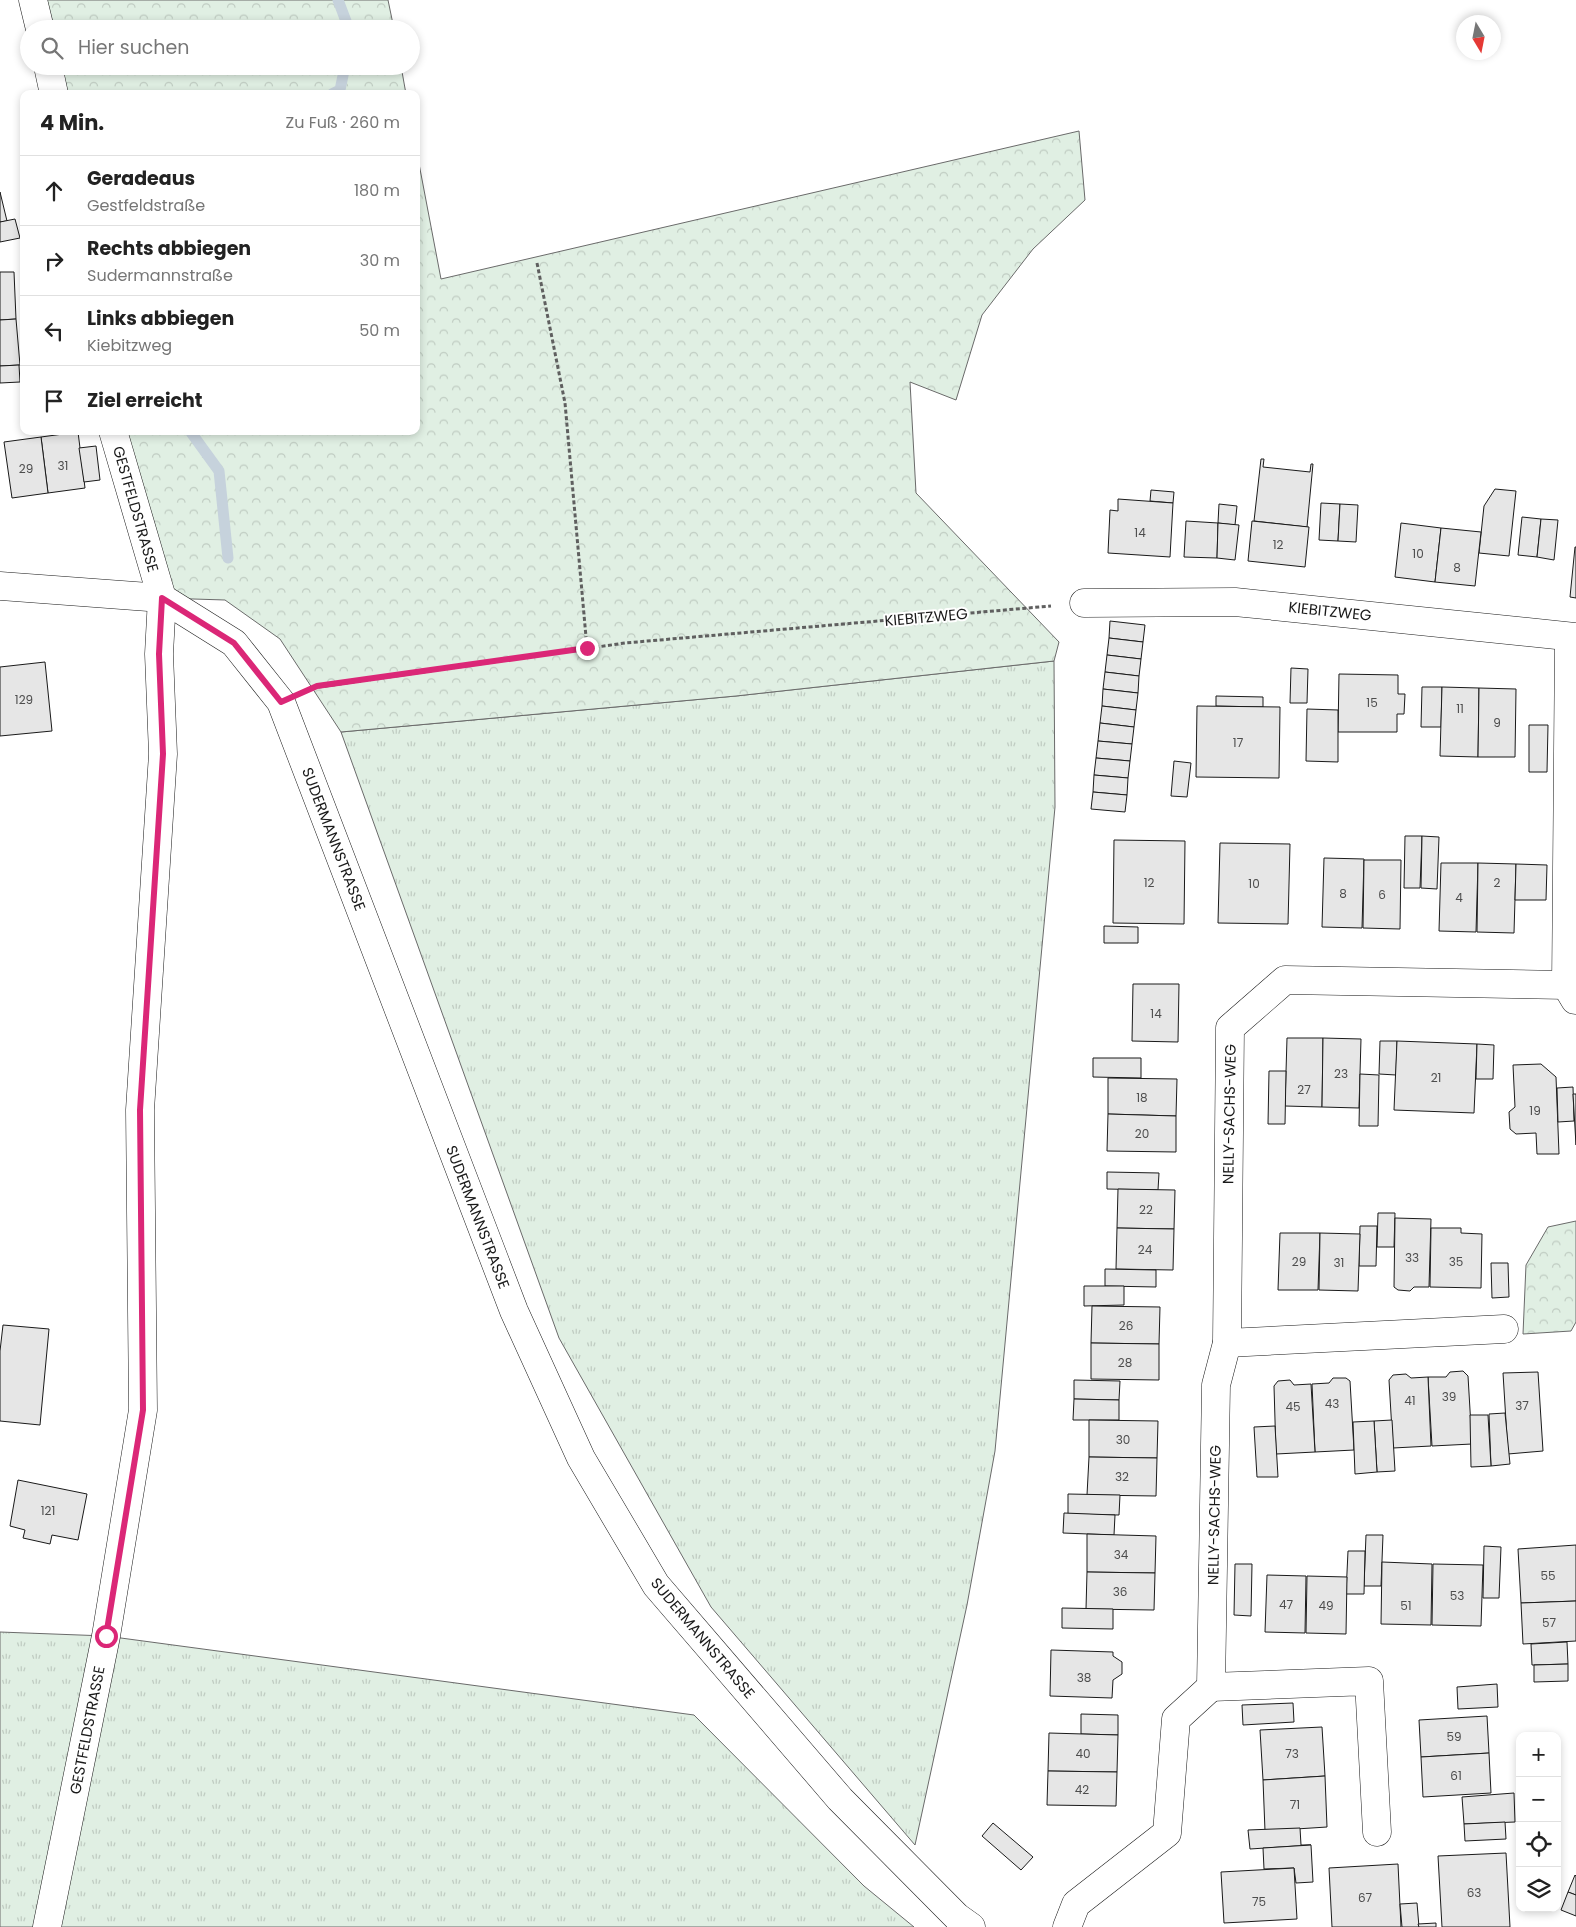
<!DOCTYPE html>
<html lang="de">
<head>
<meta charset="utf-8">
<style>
	:root { --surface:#fff; --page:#f6f6f6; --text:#222; --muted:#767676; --line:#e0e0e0 }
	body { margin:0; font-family:Poppins,sans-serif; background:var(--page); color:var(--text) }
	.controls { position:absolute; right:15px; bottom:15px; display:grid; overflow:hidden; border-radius:10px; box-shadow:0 2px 8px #0003 }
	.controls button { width:45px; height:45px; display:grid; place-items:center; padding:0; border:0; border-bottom:1px solid var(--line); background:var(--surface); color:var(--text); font:25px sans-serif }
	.compass { position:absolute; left:1456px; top:15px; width:45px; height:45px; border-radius:50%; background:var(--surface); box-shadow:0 2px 8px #0003; rotate:170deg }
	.stop { position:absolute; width:15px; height:15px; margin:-11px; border:4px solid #db2777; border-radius:50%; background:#fff }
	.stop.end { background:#db2777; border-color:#fff; box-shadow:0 1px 5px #0008 }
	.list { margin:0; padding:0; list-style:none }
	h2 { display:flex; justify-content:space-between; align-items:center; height:65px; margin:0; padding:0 20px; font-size:21px }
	h2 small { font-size:16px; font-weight:400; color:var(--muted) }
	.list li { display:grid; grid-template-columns:32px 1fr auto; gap:15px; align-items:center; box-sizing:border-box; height:70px; padding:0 20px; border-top:1px solid var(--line) }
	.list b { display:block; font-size:19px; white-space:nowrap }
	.list p { margin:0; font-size:16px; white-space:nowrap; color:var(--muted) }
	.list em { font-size:16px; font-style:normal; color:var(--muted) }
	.icon { flex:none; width:28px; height:28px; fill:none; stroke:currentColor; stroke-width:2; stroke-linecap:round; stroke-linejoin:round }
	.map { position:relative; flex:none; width:1576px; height:1927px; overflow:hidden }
	.search { position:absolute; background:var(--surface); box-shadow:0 2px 8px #0003; left:20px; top:20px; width:400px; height:55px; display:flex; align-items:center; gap:12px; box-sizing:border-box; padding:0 18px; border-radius:28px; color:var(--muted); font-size:19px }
	.panel { position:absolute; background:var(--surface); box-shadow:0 2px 8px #0003; left:20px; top:90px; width:400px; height:345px; border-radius:10px }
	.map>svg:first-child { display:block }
</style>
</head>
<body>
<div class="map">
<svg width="1576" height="1927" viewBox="0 0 1576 1927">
	<defs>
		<pattern id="grass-tufts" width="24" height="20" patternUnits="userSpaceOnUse" patternTransform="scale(1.25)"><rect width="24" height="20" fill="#e0efe3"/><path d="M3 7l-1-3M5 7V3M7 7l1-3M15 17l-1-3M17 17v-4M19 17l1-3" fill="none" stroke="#c0ccc2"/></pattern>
		<pattern id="forest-crowns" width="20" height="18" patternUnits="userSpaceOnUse" patternTransform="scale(1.25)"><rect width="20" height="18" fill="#e0efe3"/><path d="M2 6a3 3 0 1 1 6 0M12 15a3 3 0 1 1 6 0" fill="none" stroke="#c0ccc2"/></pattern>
	</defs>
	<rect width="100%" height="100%" fill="#fff"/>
	<g fill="url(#grass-tufts)" stroke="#6a6a6a">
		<polygon points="1054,661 1055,807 995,1451 967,1605 915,1845 711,1607 559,1338 341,732 736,696"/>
		<polygon points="0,1632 106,1636 694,1715 864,1886 914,1927 0,1927"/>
	</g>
	<g fill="url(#forest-crowns)" stroke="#6a6a6a">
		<polygon points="33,0 388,0 394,29 40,29"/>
		<polygon points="48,66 401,66 406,94 54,94"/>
		<polygon points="1079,131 1085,200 1033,249 982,315 956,400 910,382 916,493 1059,642 1054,661 736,696 341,732 280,639 225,600 162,598 118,431 416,431 416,148 441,279"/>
		<polygon points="1576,1221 1576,1322 1571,1331 1523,1334 1526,1265 1548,1227"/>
	</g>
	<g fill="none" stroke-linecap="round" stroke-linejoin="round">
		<g stroke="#c6d2dc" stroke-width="11">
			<polyline points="338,0 349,29"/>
			<polyline points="332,94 340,90 345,66"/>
			<polyline points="190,431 219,471 228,558"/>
		</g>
	</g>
	<g fill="#e6e6e6" stroke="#1a1a1a">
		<polygon points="0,192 7,221 0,222"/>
		<polygon points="15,219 20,238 0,242 0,222"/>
		<polygon points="0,272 14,272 16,319 0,320"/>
		<polygon points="16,319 20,365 0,366 0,320"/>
		<polygon points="19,365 20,382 0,383 0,366"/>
		<polygon points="78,432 85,488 48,493 41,437"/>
		<polygon points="41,437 48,493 12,498 4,442"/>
		<polygon points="96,446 100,480 84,482 79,448"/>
		<polygon points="1261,459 1264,459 1263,467 1310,472 1311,464 1313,464 1307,527 1254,521"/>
		<polygon points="1495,489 1516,491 1509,556 1479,553 1484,506"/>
		<polygon points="1151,490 1174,492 1173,503 1150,501"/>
		<polygon points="1118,499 1173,503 1170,557 1108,553 1110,510 1118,511"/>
		<polygon points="1321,503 1340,504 1338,541 1319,540"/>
		<polygon points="1219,504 1237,506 1235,525 1218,523"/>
		<polygon points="1340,504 1358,505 1356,542 1338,541"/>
		<polygon points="1522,517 1541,519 1537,557 1518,555"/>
		<polygon points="1541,519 1558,520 1554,560 1537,557"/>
		<polygon points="1186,521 1218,523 1217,558 1184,557"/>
		<polygon points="1252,521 1309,527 1305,567 1248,561"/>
		<polygon points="1218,523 1239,525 1235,560 1217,558"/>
		<polygon points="1401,523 1441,528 1435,582 1395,577"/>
		<polygon points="1441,528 1481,532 1475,586 1435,582"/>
		<polygon points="1575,547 1576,547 1576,598 1570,597"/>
		<polygon points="1110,621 1145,625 1143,642 1109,638"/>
		<polygon points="1109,638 1143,642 1141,659 1107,655"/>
		<polygon points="1107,655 1141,659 1139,676 1105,672"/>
		<polygon points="45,662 52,731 0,736 0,667"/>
		<polygon points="1291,668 1308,669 1307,703 1290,703"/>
		<polygon points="1105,672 1139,676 1138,693 1103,689"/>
		<polygon points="1339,674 1398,675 1398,694 1405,694 1404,714 1397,714 1397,732 1338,732"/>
		<polygon points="1422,687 1442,687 1441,727 1421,727"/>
		<polygon points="1442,687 1479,688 1478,757 1440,756"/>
		<polygon points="1479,688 1516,689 1515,757 1478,757"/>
		<polygon points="1103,689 1138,693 1136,710 1102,706"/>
		<polygon points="1216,696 1263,697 1263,707 1216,706"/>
		<polygon points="1102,706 1136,710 1134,727 1100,723"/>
		<polygon points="1197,706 1280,707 1279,778 1196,777"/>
		<polygon points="1307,709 1338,710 1338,762 1306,761"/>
		<polygon points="1100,723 1134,727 1132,744 1098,741"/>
		<polygon points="1529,725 1548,725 1547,772 1529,772"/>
		<polygon points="1098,741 1132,744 1130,761 1096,758"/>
		<polygon points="1096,758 1130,761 1128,778 1094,775"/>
		<polygon points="1174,761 1191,763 1187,797 1171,796"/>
		<polygon points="1094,775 1128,778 1127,795 1093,792"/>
		<polygon points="1093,792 1127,795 1125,812 1091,809"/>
		<polygon points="1405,836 1422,836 1420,888 1404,888"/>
		<polygon points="1422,836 1439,837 1437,889 1421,888"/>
		<polygon points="1114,840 1185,841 1184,924 1113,923"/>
		<polygon points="1220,843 1290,844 1288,924 1218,923"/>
		<polygon points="1324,858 1364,859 1362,928 1322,927"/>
		<polygon points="1364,860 1401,860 1400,929 1363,928"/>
		<polygon points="1441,863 1478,863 1476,932 1439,931"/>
		<polygon points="1478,863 1516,864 1514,933 1477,932"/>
		<polygon points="1516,864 1547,865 1546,900 1515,900"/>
		<polygon points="1104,926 1138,927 1138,943 1104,943"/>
		<polygon points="1133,984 1179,984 1178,1042 1132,1041"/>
		<polygon points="1287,1038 1323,1038 1322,1107 1285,1106"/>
		<polygon points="1323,1038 1361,1039 1359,1108 1322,1107"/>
		<polygon points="1380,1041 1397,1041 1396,1075 1379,1074"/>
		<polygon points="1397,1041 1477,1044 1474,1113 1394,1110"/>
		<polygon points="1477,1044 1494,1045 1493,1079 1476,1079"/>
		<polygon points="1093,1058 1141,1058 1141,1078 1093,1077"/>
		<polygon points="1541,1064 1556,1077 1559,1154 1537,1154 1536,1133 1516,1134 1510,1129 1509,1112 1515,1107 1513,1065"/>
		<polygon points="1269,1071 1286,1071 1285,1124 1268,1124"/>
		<polygon points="1360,1074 1379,1075 1378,1126 1359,1126"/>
		<polygon points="1108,1078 1177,1079 1176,1116 1108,1114"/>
		<polygon points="1573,1087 1574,1121 1558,1122 1557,1088"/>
		<polygon points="1573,1094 1576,1094 1576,1145"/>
		<polygon points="1108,1114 1176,1116 1176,1152 1107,1151"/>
		<polygon points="1107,1172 1159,1173 1158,1190 1107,1189"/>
		<polygon points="1118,1189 1175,1190 1174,1229 1117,1228"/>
		<polygon points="1378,1213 1395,1213 1394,1247 1377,1247"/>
		<polygon points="1395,1218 1431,1219 1429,1287 1414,1287 1410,1291 1398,1290 1394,1287"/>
		<polygon points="1360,1226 1377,1226 1376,1266 1359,1266"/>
		<polygon points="1117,1228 1174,1229 1173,1270 1116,1269"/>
		<polygon points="1431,1228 1461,1228 1461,1233 1482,1234 1481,1288 1430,1287"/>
		<polygon points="1280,1233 1320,1233 1318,1290 1278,1290"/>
		<polygon points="1320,1233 1360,1234 1358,1291 1319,1290"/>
		<polygon points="1491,1263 1508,1263 1509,1297 1492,1298"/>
		<polygon points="1105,1269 1156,1270 1156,1287 1105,1286"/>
		<polygon points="1084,1286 1124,1286 1124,1305 1084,1306"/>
		<polygon points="1092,1306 1160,1307 1159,1344 1091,1343"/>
		<polygon points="3,1325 49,1329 40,1425 0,1421 0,1351"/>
		<polygon points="1091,1343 1159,1344 1159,1380 1091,1379"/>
		<polygon points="1463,1371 1468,1376 1472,1444 1432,1446 1428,1377 1446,1377 1450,1372"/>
		<polygon points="1538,1372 1543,1451 1508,1454 1503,1373"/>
		<polygon points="1406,1374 1411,1378 1428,1377 1431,1446 1393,1448 1389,1380 1393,1375"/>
		<polygon points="1333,1378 1346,1378 1350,1381 1354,1450 1315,1452 1312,1384 1329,1383"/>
		<polygon points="1074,1380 1120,1381 1119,1400 1074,1399"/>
		<polygon points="1290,1380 1294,1385 1311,1384 1315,1452 1276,1454 1274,1386 1278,1381"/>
		<polygon points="1074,1399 1119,1400 1119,1420 1073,1420"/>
		<polygon points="1505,1413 1510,1464 1491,1466 1489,1414"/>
		<polygon points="1470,1415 1488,1415 1491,1466 1471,1467"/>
		<polygon points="1089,1420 1158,1421 1157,1458 1089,1457"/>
		<polygon points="1392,1420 1395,1471 1377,1472 1374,1421"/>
		<polygon points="1374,1421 1377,1472 1355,1474 1353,1422"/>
		<polygon points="1275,1426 1278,1477 1257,1477 1254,1427"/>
		<polygon points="1089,1457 1157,1458 1156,1496 1087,1495"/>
		<polygon points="18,1480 87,1494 78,1540 52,1535 50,1544 23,1538 25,1530 10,1526"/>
		<polygon points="1068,1494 1120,1495 1119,1515 1068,1514"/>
		<polygon points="1064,1513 1115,1515 1114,1535 1063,1533"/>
		<polygon points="1087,1534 1156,1536 1155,1573 1087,1572"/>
		<polygon points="1366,1535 1383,1535 1381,1586 1364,1586"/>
		<polygon points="1576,1545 1576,1601 1521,1603 1518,1549"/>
		<polygon points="1484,1546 1501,1547 1499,1598 1483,1598"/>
		<polygon points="1348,1551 1365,1551 1364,1594 1346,1594"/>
		<polygon points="1382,1562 1432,1564 1431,1625 1381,1624"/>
		<polygon points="1235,1564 1252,1564 1251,1616 1234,1615"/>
		<polygon points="1433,1564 1483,1565 1481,1626 1432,1625"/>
		<polygon points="1087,1572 1155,1573 1154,1610 1086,1609"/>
		<polygon points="1267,1575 1306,1576 1305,1633 1265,1632"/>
		<polygon points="1307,1576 1347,1577 1346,1634 1306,1633"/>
		<polygon points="1576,1601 1576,1641 1523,1644 1521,1603"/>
		<polygon points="1062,1608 1113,1609 1113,1629 1062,1628"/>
		<polygon points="1567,1642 1568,1664 1532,1665 1531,1644"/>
		<polygon points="1051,1650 1113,1652 1113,1656 1122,1662 1122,1674 1113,1680 1112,1698 1050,1696"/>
		<polygon points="1568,1664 1568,1681 1534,1682 1534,1665"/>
		<polygon points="1497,1684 1498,1707 1458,1709 1457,1687"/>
		<polygon points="1293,1703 1294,1722 1243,1725 1242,1705"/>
		<polygon points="1081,1714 1118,1715 1118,1735 1081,1734"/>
		<polygon points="1487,1716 1489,1753 1421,1757 1419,1720"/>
		<polygon points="1322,1727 1325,1776 1263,1780 1260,1730"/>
		<polygon points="1049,1733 1118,1735 1117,1772 1048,1771"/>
		<polygon points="1489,1753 1491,1793 1423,1797 1421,1757"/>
		<polygon points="1048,1771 1117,1772 1116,1806 1047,1805"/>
		<polygon points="1325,1776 1327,1827 1265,1831 1263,1780"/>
		<polygon points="1514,1793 1515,1822 1464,1824 1462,1797"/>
		<polygon points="1505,1822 1506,1839 1465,1841 1464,1824"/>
		<polygon points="993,1823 1033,1857 1021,1870 982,1836"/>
		<polygon points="1300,1828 1301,1845 1311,1845 1250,1849 1248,1830"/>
		<polygon points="1311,1845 1313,1882 1296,1883 1294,1868 1264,1869 1263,1848"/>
		<polygon points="1506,1853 1510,1927 1442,1927 1438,1856"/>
		<polygon points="1398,1864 1401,1927 1332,1927 1329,1868"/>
		<polygon points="1294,1868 1297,1919 1224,1923 1221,1872"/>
		<polygon points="1575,1875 1576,1876 1576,1895 1568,1892"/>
		<polygon points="1568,1892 1576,1895 1576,1916 1561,1910"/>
		<polygon points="1417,1903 1419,1927 1402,1927 1400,1904"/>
		<polygon points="1436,1923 1436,1927 1419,1927 1418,1924"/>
	</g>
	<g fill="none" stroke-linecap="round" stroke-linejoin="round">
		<g stroke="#1a1a1a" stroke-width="29">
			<g id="street">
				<polyline points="33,0 40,29"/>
				<polyline points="48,66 54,94"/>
				<polyline points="0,586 162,598 234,643 281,702 514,1311 581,1458 656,1585 840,1799 957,1917 971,1927"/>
				<polyline points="1084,603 1235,602 1576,637"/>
				<polyline points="1569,637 1566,985 1575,1000"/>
				<polyline points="1227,1343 1504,1329"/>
				<polyline points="1377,1832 1369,1681 1211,1687 1216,1385 1227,1343 1230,1028 1285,980 1566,985"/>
				<polyline points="47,1927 106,1636 143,1410 140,1110 163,754 159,654 162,598 113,431"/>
				<polyline points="1067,1927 1076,1904 1167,1833 1176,1719 1211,1687"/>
			</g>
		</g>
		<g stroke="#5f5f5f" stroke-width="3" stroke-dasharray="4 2.5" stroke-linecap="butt">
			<polyline points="537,263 565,403 587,648"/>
			<polyline points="312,688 625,643 1051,606"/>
		</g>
		<use href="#street" stroke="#fff" stroke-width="28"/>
	</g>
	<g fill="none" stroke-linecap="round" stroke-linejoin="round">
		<polyline stroke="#db2777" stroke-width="6" points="106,1636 143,1410 140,1110 163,754 159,654 162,598 234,643 281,702 317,686 587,648"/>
	</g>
	<g text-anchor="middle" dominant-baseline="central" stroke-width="4" stroke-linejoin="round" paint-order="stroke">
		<g font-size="12" fill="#4d4d4d">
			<text x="63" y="465">31</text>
			<text x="26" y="468">29</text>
			<text x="1140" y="532">14</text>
			<text x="1278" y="544">12</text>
			<text x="1418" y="553">10</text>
			<text x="1457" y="567">8</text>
			<text x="24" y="699">129</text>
			<text x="1372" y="702">15</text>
			<text x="1460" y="708">11</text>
			<text x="1497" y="722">9</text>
			<text x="1238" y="742">17</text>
			<text x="1149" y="882">12</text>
			<text x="1497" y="882">2</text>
			<text x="1254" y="883">10</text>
			<text x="1343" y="893">8</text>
			<text x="1382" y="894">6</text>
			<text x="1459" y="897">4</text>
			<text x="1156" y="1013">14</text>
			<text x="1341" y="1073">23</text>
			<text x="1436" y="1077">21</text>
			<text x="1304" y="1089">27</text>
			<text x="1142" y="1097">18</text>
			<text x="1535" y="1110">19</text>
			<text x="1142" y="1133">20</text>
			<text x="1146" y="1209">22</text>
			<text x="1145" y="1249">24</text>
			<text x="1412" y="1257">33</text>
			<text x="1299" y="1261">29</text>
			<text x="1456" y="1261">35</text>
			<text x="1339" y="1262">31</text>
			<text x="1126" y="1325">26</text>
			<text x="1125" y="1362">28</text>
			<text x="1449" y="1396">39</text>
			<text x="1410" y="1400">41</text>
			<text x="1332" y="1403">43</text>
			<text x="1522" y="1405">37</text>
			<text x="1293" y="1406">45</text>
			<text x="1123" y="1439">30</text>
			<text x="1122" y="1476">32</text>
			<text x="48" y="1510">121</text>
			<text x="1121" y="1554">34</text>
			<text x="1548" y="1575">55</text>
			<text x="1120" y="1591">36</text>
			<text x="1457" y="1595">53</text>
			<text x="1286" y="1604">47</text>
			<text x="1326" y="1605">49</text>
			<text x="1406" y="1605">51</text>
			<text x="1549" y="1622">57</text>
			<text x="1084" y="1677">38</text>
			<text x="1454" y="1736">59</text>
			<text x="1083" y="1753">40</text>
			<text x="1292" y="1753">73</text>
			<text x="1456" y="1775">61</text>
			<text x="1082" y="1789">42</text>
			<text x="1295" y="1804">71</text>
			<text x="1474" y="1892">63</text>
			<text x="1365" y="1897">67</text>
			<text x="1259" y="1901">75</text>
		</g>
		<g font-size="15" fill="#1a1a1a" stroke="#fff">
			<text transform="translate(136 509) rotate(74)">GESTFELDSTRASSE</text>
			<text transform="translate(1330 611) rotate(6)">KIEBITZWEG</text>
			<text transform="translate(926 617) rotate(-5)">KIEBITZWEG</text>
			<text transform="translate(334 839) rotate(69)">SUDERMANNSTRASSE</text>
			<text transform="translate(1229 1114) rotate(-89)">NELLY-SACHS-WEG</text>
			<text transform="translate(478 1217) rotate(69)">SUDERMANNSTRASSE</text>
			<text transform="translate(1214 1515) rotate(-89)">NELLY-SACHS-WEG</text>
			<text transform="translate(703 1638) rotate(50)">SUDERMANNSTRASSE</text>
			<text transform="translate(87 1730) rotate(-79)">GESTFELDSTRASSE</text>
		</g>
	</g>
</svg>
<div class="controls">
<button>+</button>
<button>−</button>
<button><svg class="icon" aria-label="locate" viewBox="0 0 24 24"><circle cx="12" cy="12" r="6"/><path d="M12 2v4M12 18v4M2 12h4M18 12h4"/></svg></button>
<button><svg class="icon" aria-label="layers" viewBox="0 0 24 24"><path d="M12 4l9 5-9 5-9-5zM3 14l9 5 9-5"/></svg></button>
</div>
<svg class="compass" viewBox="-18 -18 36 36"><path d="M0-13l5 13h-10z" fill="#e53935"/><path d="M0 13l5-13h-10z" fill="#767676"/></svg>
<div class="stop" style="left:106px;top:1636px"></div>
<div class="stop end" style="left:587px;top:648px"></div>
<div class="search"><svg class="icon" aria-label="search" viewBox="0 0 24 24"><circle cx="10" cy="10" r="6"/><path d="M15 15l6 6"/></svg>Hier suchen</div>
<section class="panel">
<h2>4 Min.<small>Zu Fuß · 260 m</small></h2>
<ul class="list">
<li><svg class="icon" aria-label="ahead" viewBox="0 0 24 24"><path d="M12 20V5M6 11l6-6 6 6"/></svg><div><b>Geradeaus</b><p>Gestfeldstraße</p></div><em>180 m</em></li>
<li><svg class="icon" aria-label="right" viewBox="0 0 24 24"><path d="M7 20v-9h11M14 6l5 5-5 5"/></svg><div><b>Rechts abbiegen</b><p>Sudermannstraße</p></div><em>30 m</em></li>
<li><svg class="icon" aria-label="left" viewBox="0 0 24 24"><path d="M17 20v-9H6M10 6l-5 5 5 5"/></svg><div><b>Links abbiegen</b><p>Kiebitzweg</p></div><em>50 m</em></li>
<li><svg class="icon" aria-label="arrive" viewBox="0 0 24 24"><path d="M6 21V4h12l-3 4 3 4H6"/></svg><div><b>Ziel erreicht</b></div></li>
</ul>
</section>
</div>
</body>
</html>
